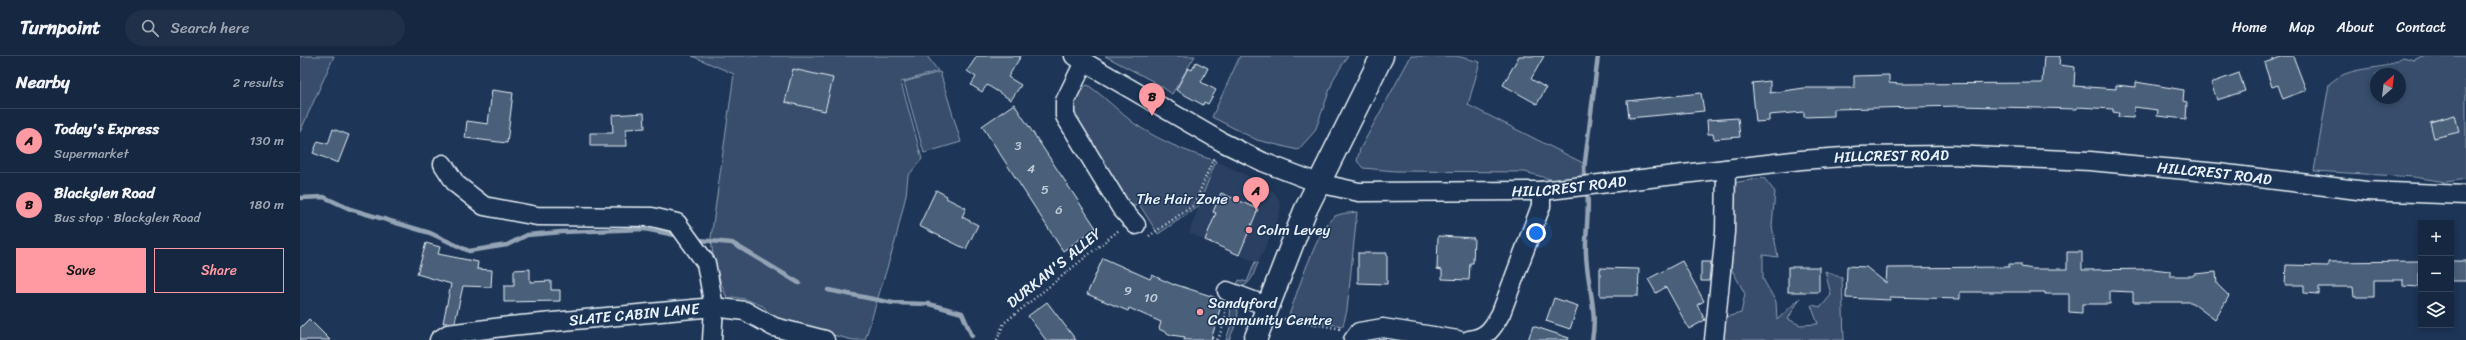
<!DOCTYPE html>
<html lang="en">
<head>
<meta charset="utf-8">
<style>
	:root { --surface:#162841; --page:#1f3048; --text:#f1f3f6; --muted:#9ea6b1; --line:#35445a; --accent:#ff9aa2 }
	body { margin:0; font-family:Sriracha,sans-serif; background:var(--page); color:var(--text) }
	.controls { position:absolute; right:12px; bottom:12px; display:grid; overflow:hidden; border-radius:0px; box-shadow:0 2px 6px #0003 }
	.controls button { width:36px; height:36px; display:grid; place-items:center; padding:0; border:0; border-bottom:1px solid var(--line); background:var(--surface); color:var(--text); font:20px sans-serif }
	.compass { position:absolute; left:2070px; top:12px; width:36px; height:36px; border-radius:50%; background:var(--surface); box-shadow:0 2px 6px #0003; rotate:28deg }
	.you { position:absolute; left:1236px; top:177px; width:14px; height:14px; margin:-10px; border:3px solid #fff; border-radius:50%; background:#1a73e8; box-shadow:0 0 0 6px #1a73e833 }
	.badge { display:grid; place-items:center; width:26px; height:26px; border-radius:50%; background:var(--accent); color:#111; font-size:13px; font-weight:700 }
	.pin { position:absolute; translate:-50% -33px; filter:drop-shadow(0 1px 2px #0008) }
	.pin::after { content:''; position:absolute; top:21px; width:14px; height:12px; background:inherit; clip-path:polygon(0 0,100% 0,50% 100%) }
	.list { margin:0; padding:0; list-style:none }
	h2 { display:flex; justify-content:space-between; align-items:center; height:52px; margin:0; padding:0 16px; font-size:17px }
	h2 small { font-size:13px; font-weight:400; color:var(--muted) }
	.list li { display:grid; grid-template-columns:26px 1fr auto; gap:12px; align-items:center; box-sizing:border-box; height:64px; padding:0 16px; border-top:1px solid var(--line) }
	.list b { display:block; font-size:15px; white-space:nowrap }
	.list p { margin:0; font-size:13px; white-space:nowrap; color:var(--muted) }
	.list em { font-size:13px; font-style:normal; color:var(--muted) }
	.actions { display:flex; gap:8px; padding:12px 16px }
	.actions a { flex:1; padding:9px 0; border:1px solid var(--accent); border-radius:0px; text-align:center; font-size:14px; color:var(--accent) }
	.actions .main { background:var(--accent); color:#111 }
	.icon { flex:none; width:22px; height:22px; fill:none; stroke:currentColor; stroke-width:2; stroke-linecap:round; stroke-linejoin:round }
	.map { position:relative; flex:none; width:2166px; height:284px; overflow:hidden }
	header { display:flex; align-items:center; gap:24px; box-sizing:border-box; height:56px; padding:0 20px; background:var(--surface); border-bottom:1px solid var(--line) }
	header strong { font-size:19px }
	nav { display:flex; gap:22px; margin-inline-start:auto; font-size:14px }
	.search { width:280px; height:36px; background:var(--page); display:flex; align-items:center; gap:10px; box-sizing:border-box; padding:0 14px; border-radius:22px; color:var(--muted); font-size:15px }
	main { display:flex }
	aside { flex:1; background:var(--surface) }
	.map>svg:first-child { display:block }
</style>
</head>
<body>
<header>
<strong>Turnpoint</strong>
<div class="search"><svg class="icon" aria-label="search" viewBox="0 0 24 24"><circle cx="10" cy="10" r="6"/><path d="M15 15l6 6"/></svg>Search here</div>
<nav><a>Home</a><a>Map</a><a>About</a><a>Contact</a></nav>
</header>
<main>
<aside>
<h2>Nearby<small>2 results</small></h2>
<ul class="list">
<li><span class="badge">A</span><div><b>Today's Express</b><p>Supermarket</p></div><em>130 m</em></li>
<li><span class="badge">B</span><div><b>Blackglen Road</b><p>Bus stop · Blackglen Road</p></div><em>180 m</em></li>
</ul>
<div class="actions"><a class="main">Save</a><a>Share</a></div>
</aside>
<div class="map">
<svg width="2166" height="284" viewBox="0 0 2166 284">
	<rect width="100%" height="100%" fill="#1d3557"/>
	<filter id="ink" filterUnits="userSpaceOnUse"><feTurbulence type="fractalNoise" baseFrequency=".025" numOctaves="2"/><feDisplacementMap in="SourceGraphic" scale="8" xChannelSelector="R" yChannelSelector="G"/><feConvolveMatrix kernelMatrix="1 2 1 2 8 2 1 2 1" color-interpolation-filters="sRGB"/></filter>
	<g filter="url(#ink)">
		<polygon fill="#2a4162" points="916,105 963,127 975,137 979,144 981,151 978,163 958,207 889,177"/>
		<g fill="#374d6c" stroke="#909fb2" fill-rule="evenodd">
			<polygon points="0,0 34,0 0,76"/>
			<polygon points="392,0 627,0 638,15 601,26 622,103 608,120 606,139 595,186 565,284 553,284 476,265 463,250 445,243 426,240 414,208 411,182 434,18"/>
			<polygon points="805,0 895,0 872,38 858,28"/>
			<polygon points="940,0 1048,0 1034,22 1015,75 998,94 957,84 912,61"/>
			<polygon points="1111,0 1156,0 1180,6 1168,49 1285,108 1284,114 1278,123 1257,125 1225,116 1095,115 1063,112 1057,105 1060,93"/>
			<path d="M2122 0H2166V123L2146 126 2114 121 2014 115 2029 28C2046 13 2063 14 2084 10 2090 9 2097 4 2103 1L2114 4ZM2076 18H2100V42H2076Z"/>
			<polygon points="640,16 661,86 624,97 604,26"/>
			<path d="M788 29C805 41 819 56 835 68 860 85 887 96 916 105L898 151 858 178 839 148 835 150 829 148 773 58C773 46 774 33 788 29Z"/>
			<polygon points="1464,122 1475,136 1472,170 1478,201 1463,199 1463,223 1476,246 1477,264 1500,242 1488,263 1500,269 1518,268 1511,249 1521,251 1531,239 1525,215 1542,222 1544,284 1424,284 1422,262 1441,257 1445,238 1431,212 1432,127"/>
			<path d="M1057 156 1047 254 1043 270 988 262C996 240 1018 170 1035 160 1041 157 1050 157 1057 156Z"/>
			<path d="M955 206 958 207C953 218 951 232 936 231L939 224 947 226Z"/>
			<path d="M931 245C945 255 934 271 929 284H926L932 265 930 262Z"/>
		</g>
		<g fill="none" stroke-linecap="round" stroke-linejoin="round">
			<g stroke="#95a4b5" stroke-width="4.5">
				<polyline points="1286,125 1284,114 1298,0"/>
				<path d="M1287 133C1290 155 1285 176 1286 198 1287 227 1298 255 1292 284"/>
				<polyline points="0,142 24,141 50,153 130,177 169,195 207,189 227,179 262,176 345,173 375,179"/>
				<polyline points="399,184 432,187 499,227"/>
				<polyline points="528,234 593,247 629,248 662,257 672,280"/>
			</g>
		</g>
		<g fill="#495e7a" stroke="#e8f1f8">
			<polygon points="677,0 721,0 708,21 721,29 711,44 687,29 682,36 671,29 676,21 667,15"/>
			<polygon points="1219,0 1244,0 1231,23 1246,32 1237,48 1203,29"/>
			<polygon points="1744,0 1760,0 1759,9 1775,11 1774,30 1816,33 1816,29 1836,31 1836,26 1884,34 1883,45 1887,46 1886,63 1857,60 1858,54 1834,51 1833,62 1818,61 1819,57 1813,56 1813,53 1777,51 1777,53 1659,50 1534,53 1534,60 1504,61 1504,56 1469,59 1469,65 1456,66 1452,27 1470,25 1470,37 1504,32 1554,32 1554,20 1589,19 1589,27 1600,28 1742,27"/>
			<polygon points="1984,0 1993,0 2006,34 1983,43 1978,29 1972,31 1964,7"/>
			<polygon points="896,6 908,12 901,26 916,34 908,48 904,46 903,49 876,34 888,12 892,14"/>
			<polygon points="493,13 533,22 525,55 485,46"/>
			<polygon points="1939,17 1945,35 1917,44 1911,27"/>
			<polygon points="192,34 213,37 207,87 165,82 167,65 188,68"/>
			<polygon points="1401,37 1404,55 1329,62 1327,45"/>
			<polygon points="714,48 796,172 763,195 682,70"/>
			<polygon points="344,57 345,72 326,73 327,90 290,90 290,77 313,77 312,59"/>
			<polygon points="2155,59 2159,76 2134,82 2130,66"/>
			<polygon points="1438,62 1440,81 1414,83 1413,78 1408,78 1407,64"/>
			<polygon points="33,73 49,79 38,107 13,97 18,85 28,88"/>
			<polygon points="636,134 647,140 646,142 666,152 662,161 678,169 666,193 619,170"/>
			<polygon points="921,137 958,153 939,199 905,184 916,157 913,156"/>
			<polygon points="1138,180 1174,182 1173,207 1170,207 1169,224 1142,223 1142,214 1137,213"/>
			<polygon points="126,187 140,191 138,198 178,206 177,213 192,214 191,231 163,230 155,266 143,267 151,228 117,218"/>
			<polygon points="1767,196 1782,196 1782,214 1853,213 1870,215 1870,220 1893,220 1894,218 1916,216 1917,228 1929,240 1915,264 1891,246 1833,246 1833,236 1810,235 1810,248 1782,248 1782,257 1769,256 1769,238 1745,238 1745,236 1660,236 1660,243 1590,241 1590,244 1546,242 1547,210 1566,211 1586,227 1587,212 1709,211 1709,208 1721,208 1721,211 1733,213 1767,213"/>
			<polygon points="1058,197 1087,197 1087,228 1058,227"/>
			<polygon points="803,202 850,223 852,219 874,229 874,228 914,241 920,253 911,284 884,284 885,281 871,279 859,273 861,266 829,252 828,255 787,238"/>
			<polygon points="1382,205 1404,245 1397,249 1405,264 1389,273 1366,231 1356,237 1348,223"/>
			<polygon points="2119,205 2119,231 2103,230 2103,224 2074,224 2074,241 2054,241 2053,231 2019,231 2019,238 2004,237 2004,229 1985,229 1986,209 2028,210 2028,206"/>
			<rect x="2151" y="205" width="15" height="20"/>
			<polygon points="1401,206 1411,206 1409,225 1401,225"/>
			<rect x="1488" y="211" width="31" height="25"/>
			<polygon points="1300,212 1339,213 1338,240 1300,240"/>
			<polygon points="230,213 230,226 251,225 251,234 260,234 260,245 204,246 204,230 214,230 214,214"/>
			<polygon points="1254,242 1278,250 1270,273 1246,265"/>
			<polygon points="747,246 776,284 746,284 728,260"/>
			<polygon points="9,263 30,284 0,284 0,272"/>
			<polygon points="1233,270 1269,282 1268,284 1228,284"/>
		</g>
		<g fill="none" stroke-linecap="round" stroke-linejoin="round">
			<g stroke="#e8f1f8" stroke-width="21">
				<g id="minor">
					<path id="s1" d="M774 0 922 86 963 106 1018 127 1059 136 1241 135 1501 104 1558 100 1650 99 1790 105 1918 117 2066 135 2166 139"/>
					<polyline points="784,6 765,45 765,60 821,152 836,169"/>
					<polyline points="143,108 156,128 184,150 237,160 352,161 377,167 406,207 414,251 412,284"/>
					<polyline points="927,235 967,250"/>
					<path id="s2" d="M139 284 148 278 210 270 414 251 445 255 474 271 525 284"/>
					<polyline points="1053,284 1059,276 1083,272 1158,284"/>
					<path d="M1169 284C1187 282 1193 272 1201 257L1241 150V135"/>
					<polyline points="1414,284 1425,176 1426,113"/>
				</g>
			</g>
			<g stroke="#e8f1f8" stroke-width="25">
				<polyline id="major" points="955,284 1005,155 1082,0"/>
			</g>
			<g stroke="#e8f1f8" stroke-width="2.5" stroke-dasharray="1 3" stroke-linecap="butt">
				<polyline points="849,180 894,149 914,101"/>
				<polyline points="984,263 1042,273"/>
				<polyline points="912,282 917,284"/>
				<polyline points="697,284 704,267 819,174"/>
				<polyline points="918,284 925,264 925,251"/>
			</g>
			<use href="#minor" stroke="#1d3557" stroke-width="18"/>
			<use href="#major" stroke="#1d3557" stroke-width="22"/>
		</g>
	</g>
	<g fill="#ff9aa2" stroke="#1d3557" stroke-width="1.5">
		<circle cx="936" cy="143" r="4"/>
		<circle cx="949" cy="174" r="4"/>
		<circle cx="900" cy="256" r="4"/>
	</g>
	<g text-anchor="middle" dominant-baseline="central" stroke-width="3" stroke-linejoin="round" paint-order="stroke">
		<g font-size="13" fill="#c0ccd8">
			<text x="718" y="89">3</text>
			<text x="731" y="112">4</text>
			<text x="745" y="133">5</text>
			<text x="759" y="153">6</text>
			<text x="828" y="234">9</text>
			<text x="851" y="241">10</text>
		</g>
		<g font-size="15" fill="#e8f1f8" stroke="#1d3557">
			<text stroke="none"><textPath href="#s1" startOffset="852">HILLCREST ROAD</textPath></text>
			<text stroke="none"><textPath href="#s1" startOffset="1176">HILLCREST ROAD</textPath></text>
			<text stroke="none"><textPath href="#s1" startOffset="528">HILLCREST ROAD</textPath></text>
			<text transform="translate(754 212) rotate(-39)">DURKAN'S ALLEY</text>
			<text stroke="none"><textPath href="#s2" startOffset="198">SLATE CABIN LANE</textPath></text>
		</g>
		<g font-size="15" fill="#e8f1f8" stroke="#1d3557" text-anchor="start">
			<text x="928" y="143" text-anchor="end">The Hair Zone</text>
			<text x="957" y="174">Colm Levey</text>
			<text x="908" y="247">Sandyford<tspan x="908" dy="17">Community Centre</tspan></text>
		</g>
	</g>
</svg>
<div class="controls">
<button>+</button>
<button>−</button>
<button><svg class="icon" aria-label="layers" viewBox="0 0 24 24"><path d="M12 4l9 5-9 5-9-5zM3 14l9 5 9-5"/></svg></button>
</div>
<svg class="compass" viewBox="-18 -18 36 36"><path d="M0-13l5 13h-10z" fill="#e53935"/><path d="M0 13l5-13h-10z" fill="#9ea6b1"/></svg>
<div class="you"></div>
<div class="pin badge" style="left:956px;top:154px">A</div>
<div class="pin badge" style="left:852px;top:60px">B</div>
</div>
</main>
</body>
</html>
